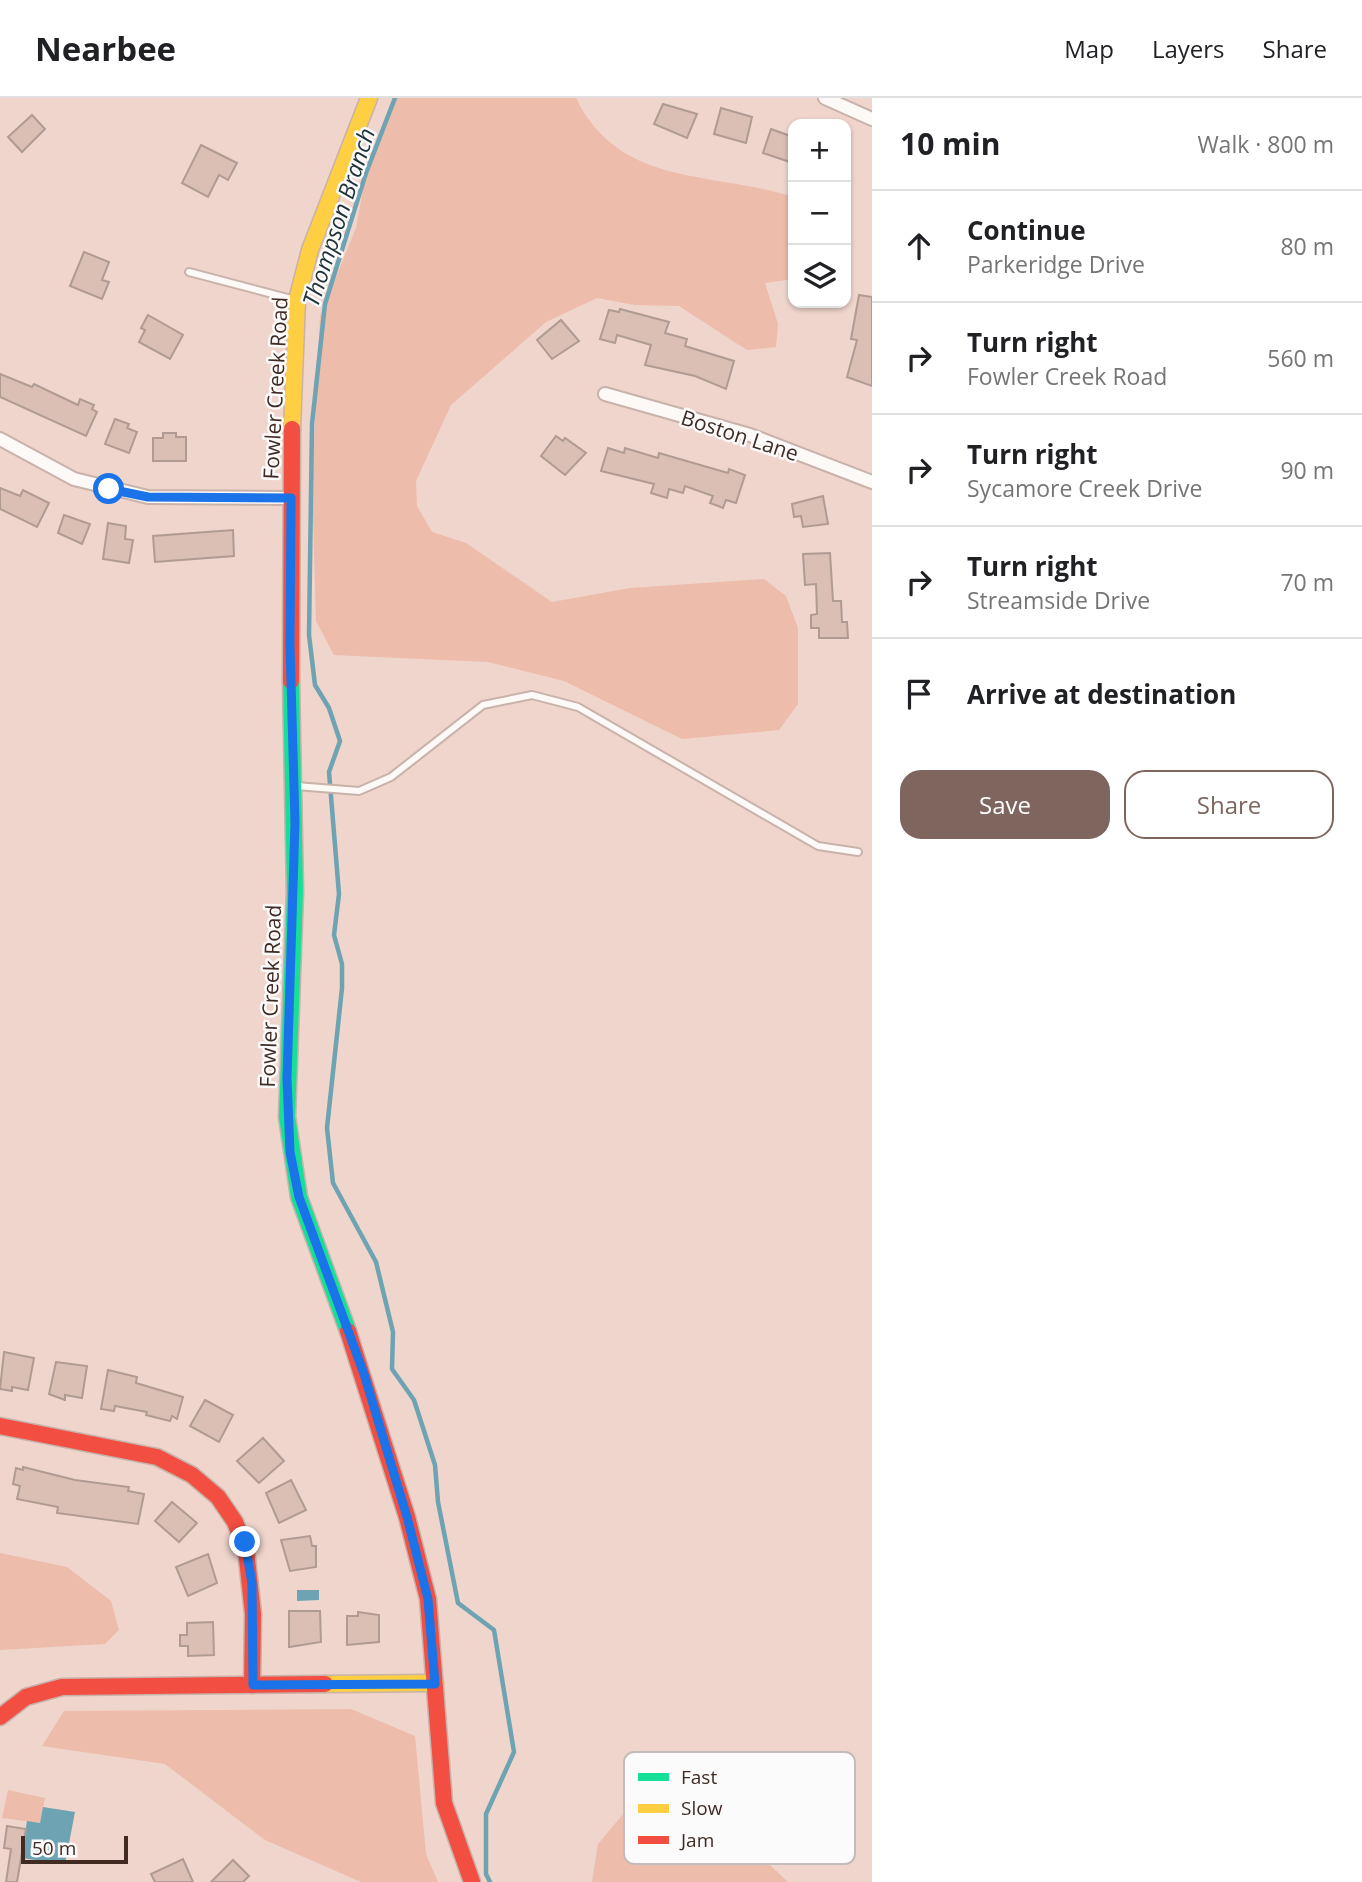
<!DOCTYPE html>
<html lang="en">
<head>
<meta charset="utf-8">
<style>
	:root { --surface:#fff; --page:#f2f2f2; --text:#202124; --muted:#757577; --line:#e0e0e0; --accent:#7e665e }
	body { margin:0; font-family:"Open Sans",sans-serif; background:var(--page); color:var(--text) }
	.controls { position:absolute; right:21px; top:21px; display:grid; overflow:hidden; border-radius:14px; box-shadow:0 2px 5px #0004 }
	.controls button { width:63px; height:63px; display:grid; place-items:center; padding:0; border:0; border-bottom:2px solid var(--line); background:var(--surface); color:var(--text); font:35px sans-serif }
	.scale { position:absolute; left:21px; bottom:18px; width:107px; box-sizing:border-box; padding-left:7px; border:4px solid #412a22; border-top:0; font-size:19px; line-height:24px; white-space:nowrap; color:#412a22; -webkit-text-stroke:5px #fbfbfb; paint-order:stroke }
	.stop { position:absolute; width:21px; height:21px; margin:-16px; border:5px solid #1a73e8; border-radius:50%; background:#fff }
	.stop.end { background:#1a73e8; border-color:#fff; box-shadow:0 2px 7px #0008 }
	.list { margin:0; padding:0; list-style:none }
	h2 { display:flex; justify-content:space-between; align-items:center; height:91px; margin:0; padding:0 28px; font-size:30px }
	h2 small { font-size:23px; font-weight:400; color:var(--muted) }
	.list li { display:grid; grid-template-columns:46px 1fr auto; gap:21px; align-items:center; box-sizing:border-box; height:112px; padding:0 28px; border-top:2px solid var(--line) }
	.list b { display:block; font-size:26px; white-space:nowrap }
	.list p { margin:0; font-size:23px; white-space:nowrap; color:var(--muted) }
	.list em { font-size:23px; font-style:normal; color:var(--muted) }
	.actions { display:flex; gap:14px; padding:21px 28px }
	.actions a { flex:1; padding:16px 0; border:2px solid var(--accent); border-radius:21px; text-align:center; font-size:24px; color:var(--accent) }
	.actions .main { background:var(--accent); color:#fff }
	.icon { flex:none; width:38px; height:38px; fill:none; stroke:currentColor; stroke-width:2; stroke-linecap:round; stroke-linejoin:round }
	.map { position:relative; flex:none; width:872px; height:1784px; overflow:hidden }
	header { display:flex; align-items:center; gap:42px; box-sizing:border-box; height:98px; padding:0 35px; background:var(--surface); border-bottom:2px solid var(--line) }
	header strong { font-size:33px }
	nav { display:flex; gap:38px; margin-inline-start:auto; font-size:24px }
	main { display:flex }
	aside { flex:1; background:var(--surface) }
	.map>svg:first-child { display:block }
</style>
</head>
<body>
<header>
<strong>Nearbee</strong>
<nav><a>Map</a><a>Layers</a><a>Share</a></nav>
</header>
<main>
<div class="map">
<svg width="872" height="1784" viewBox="0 0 872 1784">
	<rect width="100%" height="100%" fill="#efd5cc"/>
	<g fill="#edbcab">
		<path d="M393 0H576C620 90 713 73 793 99V181L765 185 778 226 776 249 747 252 679 208 635 207 597 200 546 224 451 307 416 383 417 408 432 434 466 445 552 504 630 490 764 481 786 498 798 530V606L779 632 682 641 564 583 488 564 334 557 316 523 312 388 320 218 356 130 366 75Z"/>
		<polygon points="0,1455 67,1469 111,1503 119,1532 105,1546 0,1552"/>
		<polygon points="351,1611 415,1638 426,1756 438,1784 361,1784 265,1742 165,1666 42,1648 64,1613"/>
		<polygon points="654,1680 694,1686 738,1711 755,1753 788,1784 592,1784 598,1746 624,1715 634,1688"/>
		<polygon points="8,1692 45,1700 40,1725 2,1720"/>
	</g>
	<g fill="#6da3b2">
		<polygon points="297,1492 319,1492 319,1502 297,1503"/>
		<polygon points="43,1709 75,1714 65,1766 21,1760 27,1723 40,1725"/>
	</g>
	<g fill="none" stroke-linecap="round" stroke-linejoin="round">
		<polyline stroke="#6da3b2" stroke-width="4.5" points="395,0 366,75 325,206 312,326 309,537 315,587 329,610 340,643 329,674 339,796 334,837 342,866 342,890 327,1030 333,1085 376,1164 393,1234 392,1271 414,1302 435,1367 438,1404 458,1505 494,1532 514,1654 486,1716 486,1776 490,1784"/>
	</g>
	<g fill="#dbbeb4" stroke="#b09b93" stroke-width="2">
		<polygon points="663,6 697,16 687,40 654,26"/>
		<polygon points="721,10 752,19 746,45 714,36"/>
		<polygon points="32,17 45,31 22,54 8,39"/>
		<polygon points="771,31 793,39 793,65 763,55"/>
		<polygon points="201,47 237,65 228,82 219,77 208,99 182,85"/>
		<polygon points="84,154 109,164 102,182 109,184 102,201 70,188"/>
		<polygon points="859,197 872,199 872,288 847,279 857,242 851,241"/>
		<polygon points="620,211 669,224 665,235 687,241 685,248 734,263 726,291 695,278 645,267 651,247 617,237 615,245 600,241 609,212 619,214"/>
		<polygon points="148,217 183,237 170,261 139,244 145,232 141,230"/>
		<polygon points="561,222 579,243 552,261 537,242"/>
		<polygon points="0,276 32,289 34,286 78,307 80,301 94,307 92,311 97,314 86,338 0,299"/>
		<polygon points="115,321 129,326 127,330 137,334 129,355 105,346"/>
		<polygon points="163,335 176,335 176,339 186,339 186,363 153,363 153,340 163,340"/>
		<polygon points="556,338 563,343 565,340 586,355 565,377 541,358"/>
		<polygon points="608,350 624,355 625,350 658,360 659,355 728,375 729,371 745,377 736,405 726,402 723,410 710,405 713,398 685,388 683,395 669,391 667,400 651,395 654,386 601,373"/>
		<polygon points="0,390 20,398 23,392 49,405 37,429 0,411"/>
		<polygon points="823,398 828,426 803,429 801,418 794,419 792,406"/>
		<polygon points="64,417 90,426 82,446 58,435"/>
		<polygon points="108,425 126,428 125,441 133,442 129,465 103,461"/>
		<polygon points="233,432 234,458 155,464 153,438"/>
		<polygon points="830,455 833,503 841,503 842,524 847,524 848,540 819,540 819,530 811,530 811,517 817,516 816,486 805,487 803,456"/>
		<polygon points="4,1254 34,1260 28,1292 12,1289 12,1293 0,1291"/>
		<polygon points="56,1264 87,1268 82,1300 65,1297 65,1302 49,1296"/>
		<polygon points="108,1272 137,1279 136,1285 183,1299 177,1321 172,1318 170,1323 146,1317 147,1314 115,1308 114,1313 101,1311"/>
		<polygon points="205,1302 233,1317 219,1344 190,1328"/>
		<polygon points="263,1340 284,1363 259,1385 237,1363"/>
		<polygon points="23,1369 75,1382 129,1389 128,1393 144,1396 138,1426 57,1415 58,1409 17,1401 20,1388 13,1386 16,1370 23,1372"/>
		<polygon points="291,1382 306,1412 279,1425 266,1395"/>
		<polygon points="172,1404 197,1425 179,1444 155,1423"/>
		<polygon points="310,1438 312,1448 316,1448 316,1469 290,1473 281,1442"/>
		<polygon points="208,1456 217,1485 188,1498 176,1469"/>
		<polygon points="289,1513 320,1513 321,1544 289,1549"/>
		<polygon points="358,1514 379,1517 379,1544 347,1547 347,1518 358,1518"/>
		<polygon points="213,1524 214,1557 188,1558 188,1548 180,1548 180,1537 187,1537 187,1525"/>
		<polygon points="7,1728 26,1731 17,1784 6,1784 11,1751 4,1750"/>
		<polygon points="183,1761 193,1784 155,1784 151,1776"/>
		<polygon points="233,1762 249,1778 243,1784 211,1784"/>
	</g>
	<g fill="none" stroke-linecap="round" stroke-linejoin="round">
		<g stroke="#c8b2a9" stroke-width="10">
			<g id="lane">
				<polyline points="189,174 295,202"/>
				<polyline points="296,688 359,693 391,679 483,607 532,597 578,609 818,748 858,754"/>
			</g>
		</g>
		<g stroke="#c8b2a9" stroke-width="16">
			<g id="street">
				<polyline points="825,0 872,21"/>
				<polyline points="605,296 750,337 872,384"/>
				<polyline points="0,341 74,381 148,399 291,400"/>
			</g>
		</g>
		<g stroke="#c8b2a9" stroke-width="19">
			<polyline id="fast" points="291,583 295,794 287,1019 299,1099 348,1233"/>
		</g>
		<g stroke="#c8b2a9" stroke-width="19">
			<g id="slow">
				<polyline points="292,331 297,202 310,152 369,0"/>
				<polyline points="325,1586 435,1585"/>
			</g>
		</g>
		<g stroke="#c8b2a9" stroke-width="19">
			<g id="jam">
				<polyline points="291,583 292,331"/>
				<polyline points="348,1233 407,1419 428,1501 444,1705 472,1784"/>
				<polyline points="0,1328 157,1359 192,1377 218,1399 235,1424 246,1452 253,1516 252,1587"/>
				<polyline points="0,1619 26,1599 62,1589 325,1586"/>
			</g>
		</g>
		<use href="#lane" stroke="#fdf9f7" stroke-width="6"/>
		<use href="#street" stroke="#fdf9f7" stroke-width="12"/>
		<use href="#fast" stroke="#16e098" stroke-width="16"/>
		<use href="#slow" stroke="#ffcf43" stroke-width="16"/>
		<use href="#jam" stroke="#f24e42" stroke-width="16"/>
	</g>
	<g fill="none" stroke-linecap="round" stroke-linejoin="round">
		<polyline stroke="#1a73e8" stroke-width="9" points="109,391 148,399 291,400 290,548 295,725 287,981 290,1054 299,1099 364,1276 407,1419 428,1501 435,1586 253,1587 252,1485 245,1444"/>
	</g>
	<g text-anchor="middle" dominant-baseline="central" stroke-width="5" stroke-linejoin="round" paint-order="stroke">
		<g font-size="21" fill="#412a22" stroke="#fbfbfb">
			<text transform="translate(275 290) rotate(-87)">Fowler Creek Road</text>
			<text transform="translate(740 337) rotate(18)">Boston Lane</text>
			<text transform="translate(270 898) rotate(-88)">Fowler Creek Road</text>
		</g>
		<g font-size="23" font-style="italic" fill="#1d3138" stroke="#fbfbfb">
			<text transform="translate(338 119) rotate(-72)">Thompson Branch</text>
		</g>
	</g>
	<rect x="624" y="1654" width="231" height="112" rx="10" fill="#fbfbfb" stroke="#c3bcba" stroke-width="2"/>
	<rect x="638" y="1675" width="31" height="8" fill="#16e098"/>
	<rect x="638" y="1706" width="31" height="9" fill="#ffcf43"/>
	<rect x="638" y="1738" width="31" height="8" fill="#f24e42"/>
	<g font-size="19" fill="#412a22">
		<text x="681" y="1686">Fast</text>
		<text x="681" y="1717">Slow</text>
		<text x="681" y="1749">Jam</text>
	</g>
</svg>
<div class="controls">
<button>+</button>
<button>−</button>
<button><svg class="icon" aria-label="layers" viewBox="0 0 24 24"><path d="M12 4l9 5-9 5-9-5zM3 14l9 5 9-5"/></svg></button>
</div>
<div class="scale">50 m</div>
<div class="stop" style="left:109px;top:391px"></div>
<div class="stop end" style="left:245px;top:1444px"></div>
</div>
<aside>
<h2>10 min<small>Walk · 800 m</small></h2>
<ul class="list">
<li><svg class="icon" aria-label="ahead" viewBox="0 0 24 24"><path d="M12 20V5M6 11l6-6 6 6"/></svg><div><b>Continue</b><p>Parkeridge Drive</p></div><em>80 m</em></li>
<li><svg class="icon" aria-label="right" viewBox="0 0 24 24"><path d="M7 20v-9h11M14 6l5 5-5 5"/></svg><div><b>Turn right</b><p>Fowler Creek Road</p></div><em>560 m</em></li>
<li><svg class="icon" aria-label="right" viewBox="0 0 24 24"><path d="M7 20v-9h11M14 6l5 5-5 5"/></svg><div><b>Turn right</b><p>Sycamore Creek Drive</p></div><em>90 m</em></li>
<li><svg class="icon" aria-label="right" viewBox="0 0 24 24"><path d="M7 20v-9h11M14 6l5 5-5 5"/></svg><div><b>Turn right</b><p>Streamside Drive</p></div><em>70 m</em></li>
<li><svg class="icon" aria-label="arrive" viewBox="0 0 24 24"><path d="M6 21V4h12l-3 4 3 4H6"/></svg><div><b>Arrive at destination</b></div></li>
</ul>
<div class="actions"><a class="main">Save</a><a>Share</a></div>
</aside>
</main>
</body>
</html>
